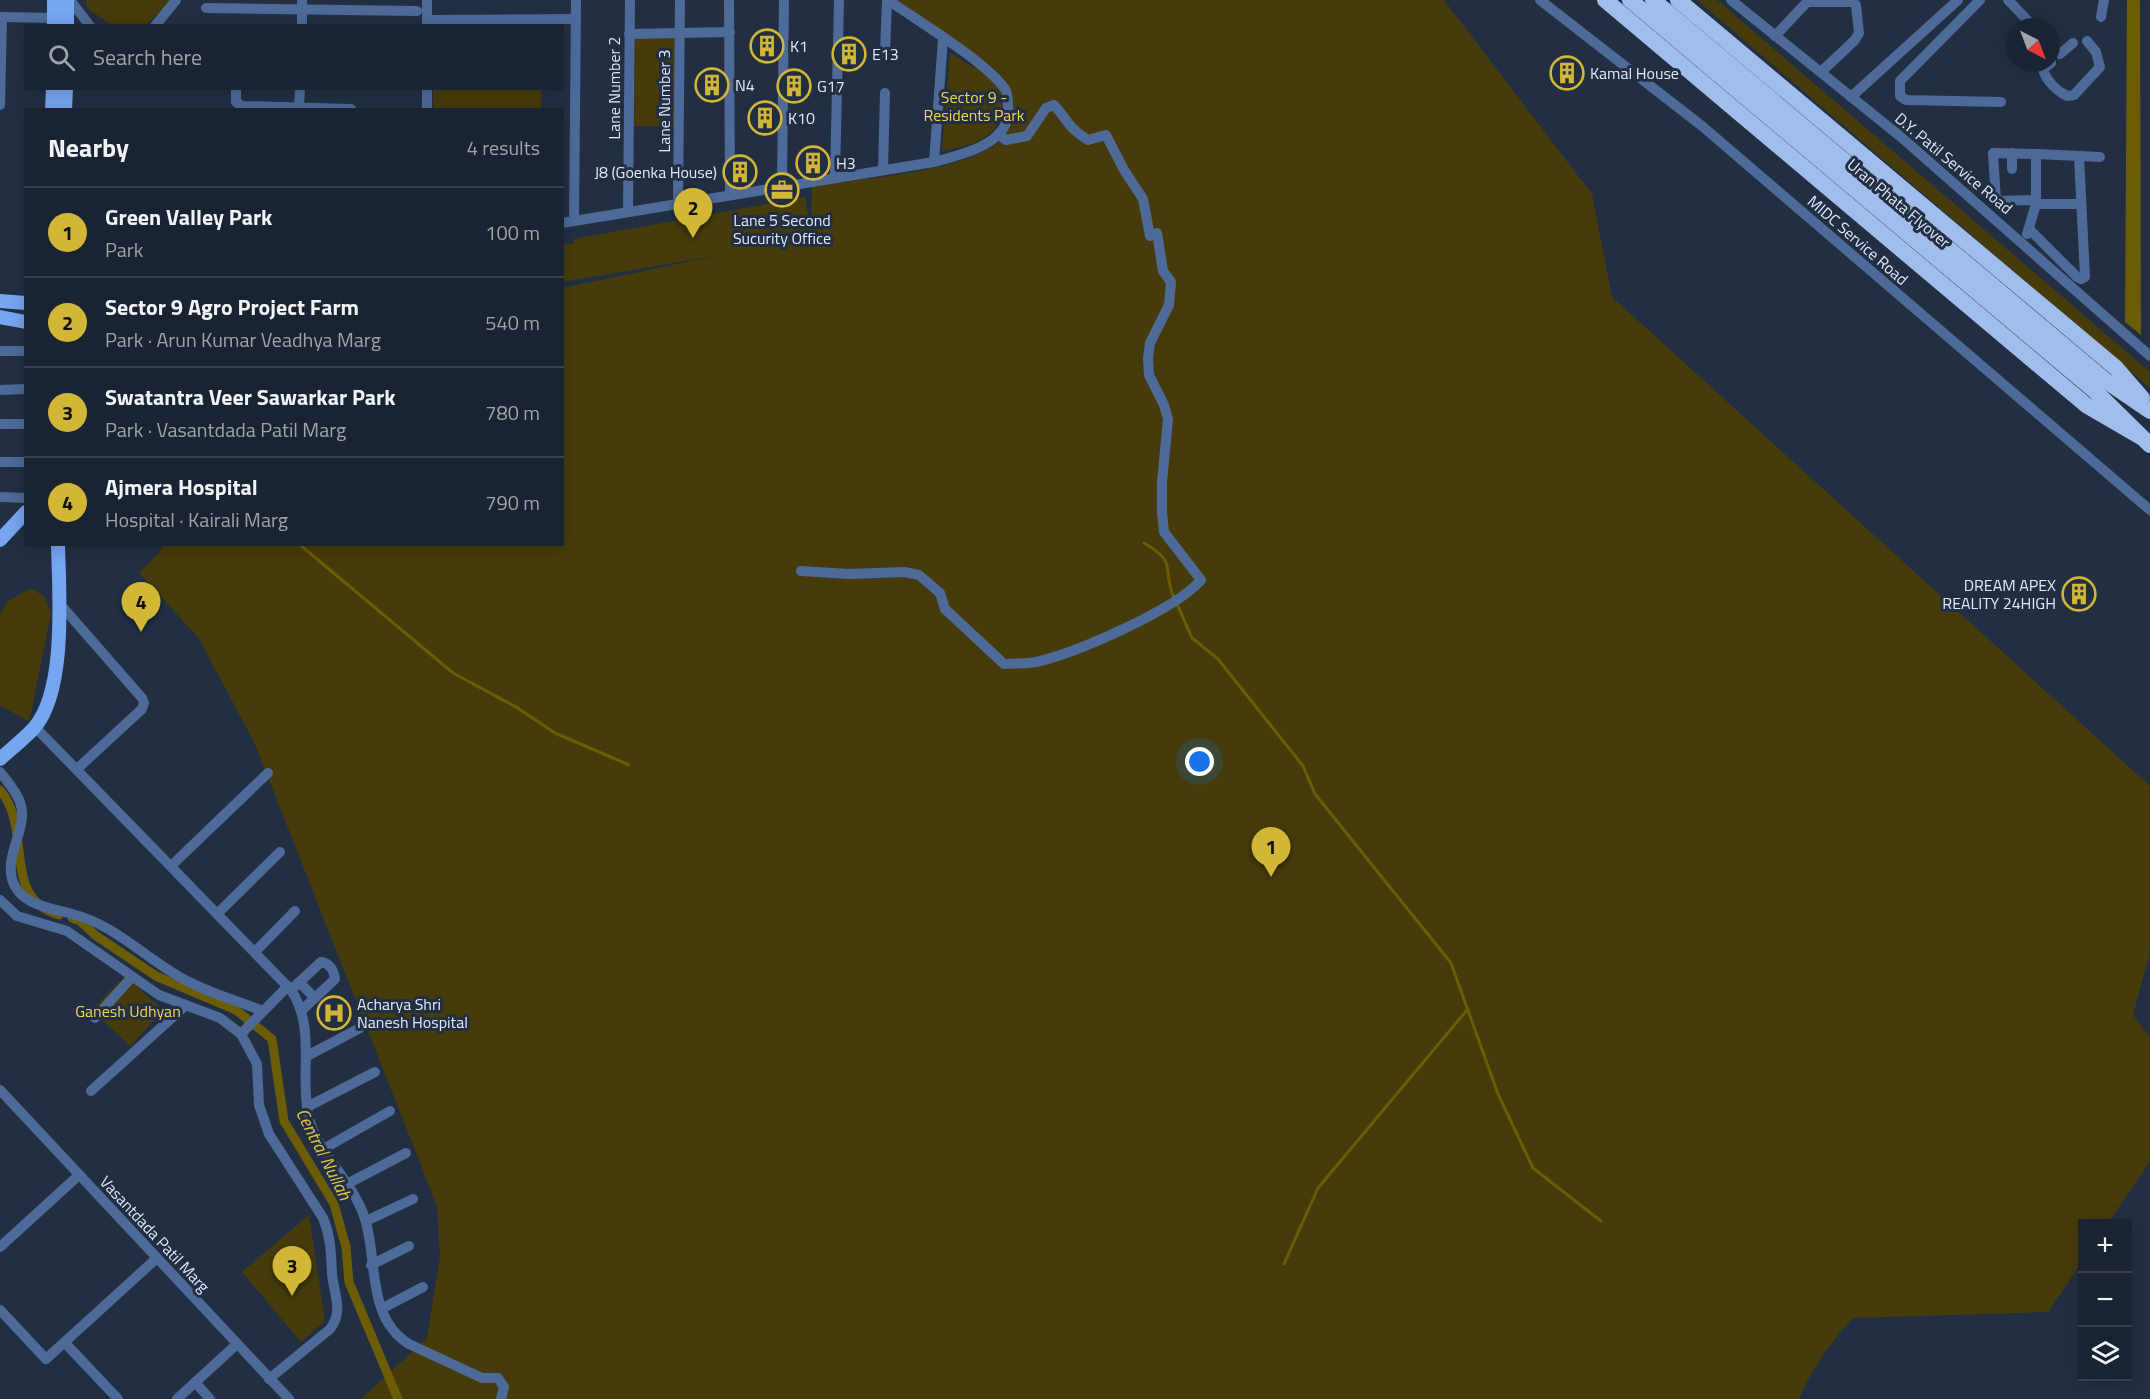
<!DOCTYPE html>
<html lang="en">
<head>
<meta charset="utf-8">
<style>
	:root { --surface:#1a2332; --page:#272f3e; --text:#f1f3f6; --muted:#9fa4ac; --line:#38404d; --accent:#d2b736 }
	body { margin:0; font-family:"Titillium Web",sans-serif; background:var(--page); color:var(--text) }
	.controls { position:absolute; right:18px; bottom:18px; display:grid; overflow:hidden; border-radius:0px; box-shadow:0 3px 15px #0003 }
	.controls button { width:54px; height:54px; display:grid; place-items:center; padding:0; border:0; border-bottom:2px solid var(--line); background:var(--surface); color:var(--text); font:30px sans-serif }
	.compass { position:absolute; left:2006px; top:18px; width:54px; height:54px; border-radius:50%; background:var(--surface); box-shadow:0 3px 15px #0003; rotate:138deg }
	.you { position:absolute; left:1200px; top:762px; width:21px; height:21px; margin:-15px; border:4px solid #fff; border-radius:50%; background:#1a73e8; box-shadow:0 0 0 9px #1a73e833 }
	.badge { display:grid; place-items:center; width:39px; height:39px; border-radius:50%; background:var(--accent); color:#111; font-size:20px; font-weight:700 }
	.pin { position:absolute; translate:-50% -50px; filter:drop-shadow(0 2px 3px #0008) }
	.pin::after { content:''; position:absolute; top:32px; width:21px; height:18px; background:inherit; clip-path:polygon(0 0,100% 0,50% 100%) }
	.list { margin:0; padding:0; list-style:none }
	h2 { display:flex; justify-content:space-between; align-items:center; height:78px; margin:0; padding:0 24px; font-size:26px }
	h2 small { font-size:20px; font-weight:400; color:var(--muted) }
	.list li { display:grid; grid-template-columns:39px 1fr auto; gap:18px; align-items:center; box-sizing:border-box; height:90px; padding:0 24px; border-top:2px solid var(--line) }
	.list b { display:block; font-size:22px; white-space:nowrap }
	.list p { margin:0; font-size:20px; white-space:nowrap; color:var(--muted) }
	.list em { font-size:20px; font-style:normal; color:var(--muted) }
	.icon { flex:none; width:33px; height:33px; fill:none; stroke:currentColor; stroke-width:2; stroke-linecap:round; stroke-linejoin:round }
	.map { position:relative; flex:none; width:2150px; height:1399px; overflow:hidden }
	.search { position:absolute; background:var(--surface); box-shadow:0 3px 15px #0003; left:24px; top:24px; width:540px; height:66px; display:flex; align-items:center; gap:15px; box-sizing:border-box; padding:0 21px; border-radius:0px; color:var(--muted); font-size:22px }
	.panel { position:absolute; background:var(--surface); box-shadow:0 3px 15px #0003; left:24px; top:108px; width:540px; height:438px; border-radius:0px }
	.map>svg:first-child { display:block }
</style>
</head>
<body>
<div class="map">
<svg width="2150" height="1399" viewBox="0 0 2150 1399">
	<rect width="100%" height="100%" fill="#222f43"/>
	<g fill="#463c0b">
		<polygon points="86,0 172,0 145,26 112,25 87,8"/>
		<path d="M895 0H1444L1592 194 1612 297 2150 786V952L2133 1015 2150 1037V1162L2108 1223 2082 1224V1262L2048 1312 1853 1318C1830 1343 1813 1367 1799 1399H361L427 1338 440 1256 437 1206 254 742 198 637 139 573 162 550 161 545 562 544 563 288 720 255 563 282V245L574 243V239L805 197 811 232 812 186C864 178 959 173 999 142 1005 136 1009 126 1013 118L1003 104C1002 138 971 146 942 151L950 53 976 69 943 33Z"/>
		<polygon points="1697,0 1717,0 2150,372 2150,388"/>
		<polygon points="635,38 675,38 674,126 634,126"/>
		<rect x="433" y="89" width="108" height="20"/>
		<polygon points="31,588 45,597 51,613 29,722 0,705 0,614 7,602"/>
		<polygon points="126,975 163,1011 130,1046 92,1010"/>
		<polygon points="309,1215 325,1321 301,1342 242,1272"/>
	</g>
	<polygon fill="#6c5c04" points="2127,0 2140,0 2141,335 2125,322"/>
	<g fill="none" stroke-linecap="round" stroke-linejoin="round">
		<g stroke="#6c5c04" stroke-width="3">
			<path d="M1144 543C1179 563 1161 568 1174 598"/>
			<polyline points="299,544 453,673 516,707 555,733 629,765"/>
			<polyline points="1177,604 1192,638 1218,659 1303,766 1315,794 1451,963 1498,1094 1533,1168 1601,1221"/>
			<polyline points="1284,1264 1318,1188 1467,1010"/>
		</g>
		<g stroke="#6c5c04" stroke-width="9">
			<path d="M0 790C34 830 0 897 59 915"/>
			<polyline points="72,918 80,921 95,935 156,976 236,1010 272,1039 284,1121 334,1204 346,1247 349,1282 398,1399"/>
		</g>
		<g stroke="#4d6a99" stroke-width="10">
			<polyline points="70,0 90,26"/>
			<polyline points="427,0 427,26"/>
			<polyline points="729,0 730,194"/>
			<polyline points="1540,0 1702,126 2150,510"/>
			<polyline points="1731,0 1901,137 2150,356"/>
			<polyline points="1980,0 1900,81 1900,96 1906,100 2001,102"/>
			<polyline points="2008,0 2034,27"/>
			<polyline points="206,8 417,11"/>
			<polyline points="0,17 60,18"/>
			<polyline points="2101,17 2104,0"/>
			<polyline points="427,20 576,19"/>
			<polyline points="155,26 176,0"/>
			<polyline points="302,26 302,0"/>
			<polyline points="629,34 730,32"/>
			<polyline points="1775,36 1807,2 1853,2 1856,5 1859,33 1855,40 1821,72"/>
			<polyline points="2051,45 2060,54 2073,43"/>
			<polyline points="885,53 887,0"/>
			<path d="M2051 63 2043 69C2046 81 2057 91 2067 96L2074 95 2100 67 2096 52 2087 41"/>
			<polyline points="236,88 236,102 242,106 351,109"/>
			<polyline points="427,88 427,110"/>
			<polyline points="1851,97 1958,0"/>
			<polyline points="0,105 2,17"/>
			<polyline points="299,108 300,88"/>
			<polyline points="2079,156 2100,157"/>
			<polyline points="934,162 943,39"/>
			<polyline points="883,169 885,93"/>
			<polyline points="2012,169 2012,153"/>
			<polyline points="835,176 839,0"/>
			<polyline points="782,185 784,0"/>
			<polyline points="678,203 680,0"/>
			<polyline points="2036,204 2036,154 1993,153 1996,201 2036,200"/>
			<polyline points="628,212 630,0"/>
			<polyline points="574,221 576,0"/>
			<path d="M562 223 934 162C961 155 1012 144 1008 107 1008 101 1008 93 1005 89 984 60 919 22 888 0"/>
			<polyline points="2029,229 2077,277 2081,279 2085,277 2079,156 2036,154"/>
			<polyline points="2027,234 2036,204 2079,204"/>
			<polyline points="0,351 26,351"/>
			<polyline points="0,390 26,389"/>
			<polyline points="0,424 26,424"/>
			<polyline points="0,462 26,462"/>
			<polyline points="0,497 26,498"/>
			<path d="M801 571 849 574 904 572 919 575 940 593 945 609 1004 664C1014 663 1026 664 1036 662 1076 653 1175 610 1201 580L1164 532 1162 512V482L1168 419 1164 405 1149 375 1148 358 1150 343 1169 305 1171 282 1163 271 1157 233 1150 236 1143 199 1124 170 1106 135 1088 140C1066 126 1069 121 1054 105L1046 108 1027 136 1006 140 998 134"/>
			<polyline points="59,603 142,698 144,703 142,709 77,769"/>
			<path d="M35 727 291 990C316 1028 300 1072 308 1114 315 1151 354 1182 365 1219 378 1260 366 1317 409 1344L482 1378H498L504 1387 501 1399"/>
			<path d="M0 772C7 781 16 791 20 802 29 826 5 853 12 879 19 905 51 908 72 914 113 924 142 955 178 976 203 991 235 1000 263 1011"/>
			<polyline points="171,866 268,773"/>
			<path d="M0 900 17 916 67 931 159 995 220 1018 241 1034 257 1064 259 1105 269 1134 323 1218C331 1237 331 1254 332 1274 334 1295 344 1311 330 1329L269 1379"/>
			<polyline points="217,914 280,852"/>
			<polyline points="255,952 295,911"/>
			<polyline points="299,982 315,998"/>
			<path d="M291 990 321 962C330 963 334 971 335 979L302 1010"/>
			<polyline points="95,1018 132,977"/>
			<polyline points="241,1034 288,986"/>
			<polyline points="307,1056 360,1028"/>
			<polyline points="0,1090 289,1399"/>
			<polyline points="91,1091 185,1006"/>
			<polyline points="307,1107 375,1072"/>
			<polyline points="325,1148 390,1111"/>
			<polyline points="347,1184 406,1153"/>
			<polyline points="366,1221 413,1199"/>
			<polyline points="0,1247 79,1175"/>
			<polyline points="371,1265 409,1246"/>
			<polyline points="383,1308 423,1287"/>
			<polyline points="0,1310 46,1359 157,1258"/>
			<polyline points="65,1343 118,1399"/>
			<polyline points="195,1382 210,1399"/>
			<polyline points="177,1399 237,1344"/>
		</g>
		<g stroke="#76a5f1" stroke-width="14">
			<polyline points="54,26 54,0"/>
			<polyline points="67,26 67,0"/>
			<polyline points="52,110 53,88"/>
			<polyline points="65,110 66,88"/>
			<polyline points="0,301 26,303"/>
			<polyline points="0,317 26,322"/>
			<polyline points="0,540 26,512"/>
			<path d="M0 759C11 749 24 739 34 728 67 690 59 593 58 544"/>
		</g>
		<g stroke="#a1bdeb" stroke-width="16">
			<polyline points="1605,0 2086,405 2141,437"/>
			<polyline points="1630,0 2096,392 2150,445"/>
			<polyline points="1653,0 2106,381 2150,411"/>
			<polyline points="1678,0 2116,368 2142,398"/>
		</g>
	</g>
	<defs>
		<g id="building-ring" transform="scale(1.725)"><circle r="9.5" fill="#222f43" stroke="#d2b736" stroke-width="1.5"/><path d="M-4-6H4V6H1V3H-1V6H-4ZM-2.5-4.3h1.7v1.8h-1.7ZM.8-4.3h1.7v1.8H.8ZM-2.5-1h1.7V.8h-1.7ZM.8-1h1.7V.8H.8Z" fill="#d2b736"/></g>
		<g id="office-ring" transform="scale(1.725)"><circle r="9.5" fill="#222f43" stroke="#d2b736" stroke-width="1.5"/><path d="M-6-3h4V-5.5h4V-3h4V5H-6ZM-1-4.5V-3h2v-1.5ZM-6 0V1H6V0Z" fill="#d2b736"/></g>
		<g id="hospital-ring" transform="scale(1.725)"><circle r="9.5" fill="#222f43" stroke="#d2b736" stroke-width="1.5"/><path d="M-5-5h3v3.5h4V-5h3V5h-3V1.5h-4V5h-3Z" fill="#d2b736"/></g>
	</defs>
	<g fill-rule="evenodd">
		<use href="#building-ring" x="767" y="46"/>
		<use href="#building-ring" x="849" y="54"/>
		<use href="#building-ring" x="1567" y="73"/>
		<use href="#building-ring" x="712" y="85"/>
		<use href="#building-ring" x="794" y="86"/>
		<use href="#building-ring" x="765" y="118"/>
		<use href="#building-ring" x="813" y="163"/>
		<use href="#building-ring" x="740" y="172"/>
		<use href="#office-ring" x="782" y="190"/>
		<use href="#building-ring" x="2079" y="594"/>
		<use href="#hospital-ring" x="334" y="1013"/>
	</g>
	<g text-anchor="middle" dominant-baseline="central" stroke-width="6" stroke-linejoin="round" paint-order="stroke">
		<g font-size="16" fill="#e0e9f6" stroke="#222f43" text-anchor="start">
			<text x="790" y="46">K1</text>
			<text x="872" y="54">E13</text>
			<text x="1590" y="73">Kamal House</text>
			<text x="735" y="85">N4</text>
			<text x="817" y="86">G17</text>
			<text x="788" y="118">K10</text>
			<text x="836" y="163">H3</text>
			<text x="717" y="172" text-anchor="end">J8 (Goenka House)</text>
			<text x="782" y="220" text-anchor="middle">Lane 5 Second<tspan x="782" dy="18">Sucurity Office</tspan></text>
			<text x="2056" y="585" text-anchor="end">DREAM APEX<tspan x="2056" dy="18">REALITY 24HIGH</tspan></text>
			<text x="357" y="1004">Acharya Shri<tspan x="357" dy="18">Nanesh Hospital</tspan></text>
		</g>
		<g font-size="16" fill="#e0e9f6" stroke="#222f43">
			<text transform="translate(614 88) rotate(-90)">Lane Number 2</text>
			<text transform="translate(664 101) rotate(-90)">Lane Number 3</text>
			<text transform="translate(1954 163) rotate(40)">D.Y. Patil Service Road</text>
			<text transform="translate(1899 203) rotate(40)">Uran Phata Flyover</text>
			<text transform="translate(1858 240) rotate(41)">MIDC Service Road</text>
			<text transform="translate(155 1234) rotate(47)">Vasantdada Patil Marg</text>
		</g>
		<g font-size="16" fill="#f2d552" stroke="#222f43">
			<text x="974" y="97">Sector 9 -<tspan x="974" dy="18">Residents Park</tspan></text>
			<text x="128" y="1011">Ganesh Udhyan</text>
		</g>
		<g font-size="18" font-style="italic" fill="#e4c842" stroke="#222f43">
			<text transform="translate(324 1154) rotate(63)">Central Nullah</text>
		</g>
	</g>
</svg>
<div class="controls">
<button>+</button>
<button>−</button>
<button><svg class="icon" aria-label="layers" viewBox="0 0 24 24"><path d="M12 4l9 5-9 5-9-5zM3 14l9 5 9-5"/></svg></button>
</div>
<svg class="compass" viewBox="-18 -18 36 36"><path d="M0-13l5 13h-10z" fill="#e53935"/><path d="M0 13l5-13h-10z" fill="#9fa4ac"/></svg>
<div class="you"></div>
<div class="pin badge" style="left:1271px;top:877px">1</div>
<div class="pin badge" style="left:693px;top:238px">2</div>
<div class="pin badge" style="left:292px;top:1296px">3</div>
<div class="pin badge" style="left:141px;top:632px">4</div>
<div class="search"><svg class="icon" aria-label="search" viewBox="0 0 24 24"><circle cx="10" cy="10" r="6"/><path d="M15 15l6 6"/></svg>Search here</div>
<section class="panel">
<h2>Nearby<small>4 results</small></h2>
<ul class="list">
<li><span class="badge">1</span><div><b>Green Valley Park</b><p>Park</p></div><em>100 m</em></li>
<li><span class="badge">2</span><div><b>Sector 9 Agro Project Farm</b><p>Park · Arun Kumar Veadhya Marg</p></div><em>540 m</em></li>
<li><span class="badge">3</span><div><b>Swatantra Veer Sawarkar Park</b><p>Park · Vasantdada Patil Marg</p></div><em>780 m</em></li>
<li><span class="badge">4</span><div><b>Ajmera Hospital</b><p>Hospital · Kairali Marg</p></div><em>790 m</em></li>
</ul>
</section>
</div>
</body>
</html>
